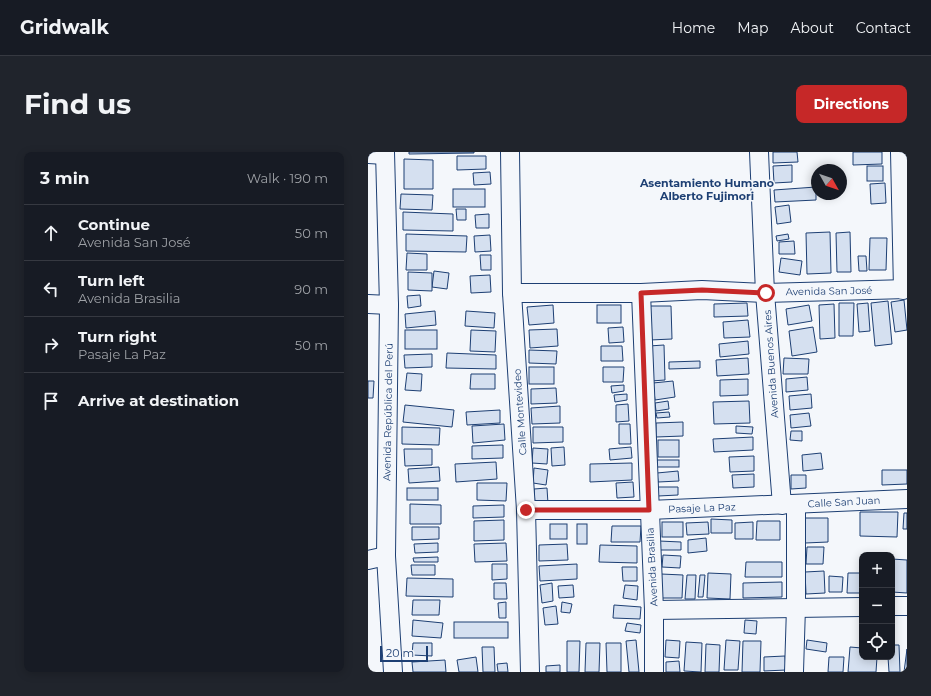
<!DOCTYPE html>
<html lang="en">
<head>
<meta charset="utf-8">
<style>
	:root { --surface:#171b24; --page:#20242c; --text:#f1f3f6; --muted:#9ea1a6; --line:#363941; --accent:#c62828 }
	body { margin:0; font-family:Montserrat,sans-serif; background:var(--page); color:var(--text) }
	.controls { position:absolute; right:12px; bottom:12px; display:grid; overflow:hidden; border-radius:8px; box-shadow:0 2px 10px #0003 }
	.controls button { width:36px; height:36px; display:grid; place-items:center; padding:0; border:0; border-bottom:1px solid var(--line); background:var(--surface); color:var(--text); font:20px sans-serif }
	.compass { position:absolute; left:443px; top:12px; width:36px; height:36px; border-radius:50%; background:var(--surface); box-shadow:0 2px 10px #0003; rotate:130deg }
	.scale { position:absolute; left:12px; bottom:10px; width:48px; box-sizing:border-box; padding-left:4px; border:2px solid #1d3f73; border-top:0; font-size:11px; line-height:14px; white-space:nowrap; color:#1d3f73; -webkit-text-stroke:3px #f4f7fb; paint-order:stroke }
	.stop { position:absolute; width:12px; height:12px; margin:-9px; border:3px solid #c62828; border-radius:50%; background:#fff }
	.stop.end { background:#c62828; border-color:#fff; box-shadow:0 1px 4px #0008 }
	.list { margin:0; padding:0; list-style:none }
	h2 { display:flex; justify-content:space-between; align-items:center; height:52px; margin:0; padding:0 16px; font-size:17px }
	h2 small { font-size:13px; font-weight:400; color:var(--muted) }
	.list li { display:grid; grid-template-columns:26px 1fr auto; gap:12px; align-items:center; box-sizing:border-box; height:56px; padding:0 16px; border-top:1px solid var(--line) }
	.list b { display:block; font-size:15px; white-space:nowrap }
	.list p { margin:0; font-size:13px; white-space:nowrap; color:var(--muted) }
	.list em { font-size:13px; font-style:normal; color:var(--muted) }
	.icon { flex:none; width:22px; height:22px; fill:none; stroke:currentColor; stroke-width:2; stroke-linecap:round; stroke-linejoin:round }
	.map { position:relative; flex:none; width:539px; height:520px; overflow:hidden; border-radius:8px }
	header { display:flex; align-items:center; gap:24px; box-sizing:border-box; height:56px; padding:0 20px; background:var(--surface); border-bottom:1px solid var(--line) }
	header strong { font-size:19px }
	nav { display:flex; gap:22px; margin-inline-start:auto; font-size:14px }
	.intro { display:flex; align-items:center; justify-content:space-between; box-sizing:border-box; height:96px; padding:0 24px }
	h1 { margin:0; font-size:28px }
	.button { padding:10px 18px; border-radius:8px; background:var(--accent); color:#fff; font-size:14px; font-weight:700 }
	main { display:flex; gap:24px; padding:0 24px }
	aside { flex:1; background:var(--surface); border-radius:8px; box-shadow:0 2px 10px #0003 }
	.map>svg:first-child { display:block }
</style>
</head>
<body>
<header>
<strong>Gridwalk</strong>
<nav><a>Home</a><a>Map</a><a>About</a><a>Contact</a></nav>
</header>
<div class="intro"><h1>Find us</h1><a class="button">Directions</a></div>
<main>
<aside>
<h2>3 min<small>Walk · 190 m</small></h2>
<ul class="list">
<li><svg class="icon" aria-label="ahead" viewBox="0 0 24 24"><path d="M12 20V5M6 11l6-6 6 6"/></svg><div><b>Continue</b><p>Avenida San José</p></div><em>50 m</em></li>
<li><svg class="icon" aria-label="left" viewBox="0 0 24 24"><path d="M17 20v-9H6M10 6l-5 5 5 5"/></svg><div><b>Turn left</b><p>Avenida Brasilia</p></div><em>90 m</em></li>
<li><svg class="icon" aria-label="right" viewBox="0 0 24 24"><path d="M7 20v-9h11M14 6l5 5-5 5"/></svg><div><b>Turn right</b><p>Pasaje La Paz</p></div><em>50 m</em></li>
<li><svg class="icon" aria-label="arrive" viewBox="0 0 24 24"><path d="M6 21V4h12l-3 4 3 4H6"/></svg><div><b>Arrive at destination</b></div></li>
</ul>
</aside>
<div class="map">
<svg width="539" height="520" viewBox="0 0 539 520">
	<rect width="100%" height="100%" fill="#f4f7fb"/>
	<g fill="#d5e0f0" stroke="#1d3f73">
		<polygon points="41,0 106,0 106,1 41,2"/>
		<polygon points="405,0 429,0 430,10 405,11"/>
		<polygon points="485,0 514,0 514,12 485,13"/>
		<polygon points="89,4 118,4 118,17 89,18"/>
		<polygon points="36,7 65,8 65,37 36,37"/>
		<polygon points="424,13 424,30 406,31 405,14"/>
		<rect x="499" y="14" width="16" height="15"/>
		<polygon points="122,20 123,32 106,33 105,21"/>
		<polygon points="517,31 518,51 503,52 502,32"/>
		<polygon points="448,35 448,48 407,50 406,38"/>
		<rect x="85" y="37" width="32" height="18"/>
		<polygon points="33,42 65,43 64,58 32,57"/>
		<polygon points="421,53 423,70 409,72 407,55"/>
		<polygon points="88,57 98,57 98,68 89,68"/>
		<polygon points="35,60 85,62 85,79 35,78"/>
		<polygon points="121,62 121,76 108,76 107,63"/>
		<polygon points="462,80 463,121 439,122 438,81"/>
		<polygon points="482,80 483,120 469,120 468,81"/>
		<polygon points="38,82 99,84 98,100 38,99"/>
		<polygon points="420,82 421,87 409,89 408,84"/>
		<polygon points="122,83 123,99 107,100 106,84"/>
		<polygon points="502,86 519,86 518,118 501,118"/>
		<polygon points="426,89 427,102 411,102 411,90"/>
		<polygon points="39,101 59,102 59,118 38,118"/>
		<polygon points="112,103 123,103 123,118 113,118"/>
		<polygon points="490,104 498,104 499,119 491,119"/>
		<polygon points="413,106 434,109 432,123 411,120"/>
		<polygon points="66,119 81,121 79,137 64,135"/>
		<polygon points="40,120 64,121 64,139 40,138"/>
		<polygon points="122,123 123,140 103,141 102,124"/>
		<polygon points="52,143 53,154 40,156 39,144"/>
		<polygon points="536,148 539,178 527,180 523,150"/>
		<polygon points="520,149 524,192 507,194 503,151"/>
		<polygon points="379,151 380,164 346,165 346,152"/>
		<polygon points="471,151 486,151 485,184 471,184"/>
		<polygon points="500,151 502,179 491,180 489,152"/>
		<polygon points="466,152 467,186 452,187 451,153"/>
		<polygon points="185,153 186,171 161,173 159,155"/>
		<rect x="229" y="153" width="24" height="18"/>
		<polygon points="441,153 444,169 420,173 418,157"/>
		<polygon points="280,154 303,154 304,187 282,188"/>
		<polygon points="67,159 68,173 38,176 37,162"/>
		<polygon points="98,159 127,161 126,176 97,174"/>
		<polygon points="380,168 382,185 356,186 355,170"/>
		<polygon points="255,175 256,190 241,191 240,176"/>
		<polygon points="445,175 449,200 424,204 421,179"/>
		<polygon points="189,177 190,194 162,196 161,178"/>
		<rect x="37" y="178" width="32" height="19"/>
		<polygon points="103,178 128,179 127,200 102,199"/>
		<polygon points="380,189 381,202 352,205 351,192"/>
		<polygon points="296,193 297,228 283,229 281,194"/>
		<polygon points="233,194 254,194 255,209 233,209"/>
		<polygon points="161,198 189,199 188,212 161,211"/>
		<polygon points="79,201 128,203 128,217 78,216"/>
		<polygon points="64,202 64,215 37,216 36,203"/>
		<polygon points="380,206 381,222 349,224 348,208"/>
		<polygon points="416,206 441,207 440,222 415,222"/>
		<polygon points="332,209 332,216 301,217 301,210"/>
		<rect x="161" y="215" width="25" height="17"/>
		<polygon points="235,215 256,215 255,230 235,230"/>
		<polygon points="39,221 54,222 53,239 37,238"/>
		<polygon points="103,222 127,222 127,237 102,237"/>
		<polygon points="439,225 440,238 418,240 418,227"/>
		<polygon points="380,227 380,243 352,244 352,228"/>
		<polygon points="0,229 6,229 5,246 0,246"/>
		<polygon points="305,229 307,245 287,248 285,231"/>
		<polygon points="256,233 256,239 244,241 243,234"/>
		<polygon points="188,236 189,251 163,252 163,237"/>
		<polygon points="259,242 259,248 247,250 246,243"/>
		<polygon points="443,242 444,256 422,258 421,244"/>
		<polygon points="300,249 301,257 288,259 287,251"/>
		<polygon points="381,249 382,271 346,272 345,250"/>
		<polygon points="260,252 261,269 248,270 248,253"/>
		<polygon points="37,253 86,258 84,275 35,270"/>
		<polygon points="192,254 192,271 164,272 163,256"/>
		<polygon points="132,258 132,271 99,273 98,260"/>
		<polygon points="301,260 302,265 289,266 288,261"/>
		<polygon points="441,261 443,274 423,276 422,263"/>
		<polygon points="315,270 315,284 288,285 288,271"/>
		<polygon points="136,272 137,288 105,291 104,274"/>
		<polygon points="251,272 262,272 263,292 251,292"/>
		<polygon points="368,274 385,275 384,282 368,281"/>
		<polygon points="34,275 72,276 71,293 34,292"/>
		<polygon points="165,275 195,275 195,290 165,291"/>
		<polygon points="423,279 434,279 434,289 422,288"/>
		<polygon points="385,285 385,298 346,300 345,287"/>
		<rect x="290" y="288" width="21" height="17"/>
		<polygon points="135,293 135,306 104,307 104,294"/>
		<polygon points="196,295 197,313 184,314 183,296"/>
		<polygon points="263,295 264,306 242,308 241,297"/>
		<polygon points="165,296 180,297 179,312 164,311"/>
		<polygon points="36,297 64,297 64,313 37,314"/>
		<polygon points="453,301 455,317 435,319 434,303"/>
		<polygon points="386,304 386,319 362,320 361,305"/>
		<rect x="289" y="308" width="22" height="7"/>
		<polygon points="128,310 129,327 88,330 87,312"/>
		<polygon points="264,311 264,328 222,330 222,312"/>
		<polygon points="71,315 72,329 41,331 40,317"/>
		<polygon points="166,316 180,318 178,333 165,331"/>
		<polygon points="514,318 539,318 539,332 514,333"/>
		<polygon points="310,319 311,329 290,330 289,321"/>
		<polygon points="386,322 386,335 365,336 364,323"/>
		<polygon points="423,323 438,323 438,336 423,337"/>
		<polygon points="265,330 266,345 249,346 248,331"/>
		<polygon points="109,331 139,331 138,349 109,348"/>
		<polygon points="290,335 310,335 310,343 290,344"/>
		<rect x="39" y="336" width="31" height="12"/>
		<polygon points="179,336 180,352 167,353 166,337"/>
		<polygon points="42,352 73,353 73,372 42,372"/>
		<polygon points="136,353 136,365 105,366 105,354"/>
		<polygon points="492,360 530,360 529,385 492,384"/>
		<polygon points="536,361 539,361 539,377 535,377"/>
		<polygon points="437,366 460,366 460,390 437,391"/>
		<polygon points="343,367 364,368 364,381 343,381"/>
		<polygon points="136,368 136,388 106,389 106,369"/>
		<polygon points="389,369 412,369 412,388 388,388"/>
		<rect x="294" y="370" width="21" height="15"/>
		<polygon points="340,370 341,382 319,383 318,371"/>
		<polygon points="385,370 385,387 367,387 367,371"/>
		<rect x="182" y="372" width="17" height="15"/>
		<rect x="209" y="372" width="10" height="20"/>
		<polygon points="244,374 273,374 272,390 243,390"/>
		<polygon points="44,375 71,375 71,387 44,388"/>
		<polygon points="338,386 339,399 320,401 320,388"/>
		<polygon points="291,389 313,390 313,398 291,398"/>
		<polygon points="70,391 70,400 47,401 46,392"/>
		<polygon points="138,391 139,409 107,410 106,392"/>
		<polygon points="199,392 200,408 171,409 171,393"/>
		<polygon points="232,393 269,394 269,411 231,410"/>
		<polygon points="439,395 456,395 455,412 438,412"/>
		<polygon points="295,403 313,404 312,416 294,415"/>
		<polygon points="70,405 70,410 46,410 45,406"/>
		<polygon points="524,407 539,408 539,441 524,440"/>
		<polygon points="378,410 414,410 414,425 377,425"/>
		<polygon points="124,412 139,412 139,427 124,428"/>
		<polygon points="209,412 209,427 172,429 171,414"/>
		<polygon points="43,413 67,413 67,423 44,423"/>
		<polygon points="254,415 269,415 269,429 255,429"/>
		<polygon points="456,419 457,441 438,442 437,420"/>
		<polygon points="340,421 363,422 362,447 339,446"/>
		<polygon points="480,421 493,421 492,441 479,441"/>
		<polygon points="293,422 315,423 314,446 293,446"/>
		<polygon points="319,423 328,423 327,447 317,447"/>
		<polygon points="332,423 337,423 335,445 330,445"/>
		<polygon points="461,424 475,425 474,440 461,440"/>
		<polygon points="39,426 85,427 85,445 38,444"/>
		<polygon points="414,430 414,445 375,446 375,431"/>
		<polygon points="126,431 138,431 139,447 126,447"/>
		<polygon points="184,431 185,449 174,451 172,433"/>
		<polygon points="205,433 206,445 191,446 190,434"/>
		<polygon points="257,433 270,434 269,448 255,446"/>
		<polygon points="45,448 72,448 71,463 44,463"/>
		<polygon points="138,450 138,466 131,466 130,451"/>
		<polygon points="194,450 204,452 202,461 193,460"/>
		<polygon points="246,453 273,455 272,467 245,466"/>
		<polygon points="188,454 190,472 177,473 175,456"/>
		<polygon points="45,468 75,471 73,486 44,484"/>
		<polygon points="377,468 389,469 388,482 376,481"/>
		<rect x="86" y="470" width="54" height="16"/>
		<polygon points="259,471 273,473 272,481 257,479"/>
		<polygon points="268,488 271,520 261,520 258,489"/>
		<polygon points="298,488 312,489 311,506 297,505"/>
		<polygon points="358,488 372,489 370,518 356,518"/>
		<polygon points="439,488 459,491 458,500 438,497"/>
		<polygon points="199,489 212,489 211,520 199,520"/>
		<polygon points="375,489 393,489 392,520 374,520"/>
		<polygon points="318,490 334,491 333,520 316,519"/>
		<polygon points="45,491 64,491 64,504 44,503"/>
		<polygon points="218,491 232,491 231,520 217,520"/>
		<polygon points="238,491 253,491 253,520 239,520"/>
		<polygon points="338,492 352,493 351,520 337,520"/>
		<polygon points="524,493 531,493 532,520 521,520 520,505 524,505"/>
		<polygon points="114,495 126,495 127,520 115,520"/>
		<polygon points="482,495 494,496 494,505 509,505 508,520 480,520"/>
		<polygon points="539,497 539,520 536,520"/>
		<polygon points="417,504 418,518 396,519 396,505"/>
		<polygon points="108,505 110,520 91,520 89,508"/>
		<polygon points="461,505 476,505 475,520 460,520"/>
		<polygon points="77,508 78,520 45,520 44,510"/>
		<polygon points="311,509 312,520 298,520 298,510"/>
		<polygon points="139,511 140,520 130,520 129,512"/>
		<polygon points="192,513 192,520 178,520 178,514"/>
	</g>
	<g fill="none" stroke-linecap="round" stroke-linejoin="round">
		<g stroke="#1d3f73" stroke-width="20">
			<g id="minor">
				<polyline points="17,0 21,153 18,404 25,520"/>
				<polyline points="142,0 144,141 158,358 162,520"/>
				<polyline points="391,0 397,141 414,353"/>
				<polyline points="532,0 535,138"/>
				<polyline points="0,2 17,3"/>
				<polyline points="144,141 273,141 334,138 397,141 539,137"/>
				<polyline points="273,141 286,458 286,520"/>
				<polyline points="0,152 21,153"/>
				<polyline points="158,358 281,358 539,347"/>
				<polyline points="0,408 18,404"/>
				<polyline points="524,454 539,454"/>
				<polyline points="286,458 494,455"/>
				<polyline points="426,520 428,455 428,352"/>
			</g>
		</g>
		<use href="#minor" stroke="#f4f7fb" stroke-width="18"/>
	</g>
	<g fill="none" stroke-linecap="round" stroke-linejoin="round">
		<polyline stroke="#c62828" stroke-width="5" points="158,358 281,358 273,141 334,138 398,141"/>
	</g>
	<g text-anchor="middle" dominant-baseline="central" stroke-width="3" stroke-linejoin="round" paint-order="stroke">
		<g font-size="10" fill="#1d3f73" stroke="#f4f7fb">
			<text transform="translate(461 139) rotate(-1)">Avenida San José</text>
			<text transform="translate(403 212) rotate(-94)">Avenida Buenos Aires</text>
			<text transform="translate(20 260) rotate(-89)">Avenida República del Perú</text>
			<text transform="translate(152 260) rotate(-94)">Calle Montevideo</text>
			<text transform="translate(476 350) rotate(-3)">Calle San Juan</text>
			<text transform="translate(334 356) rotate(-2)">Pasaje La Paz</text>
			<text transform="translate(284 415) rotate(-93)">Avenida Brasilia</text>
		</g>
		<g font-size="11" font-weight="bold" fill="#1d3f73" stroke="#f4f7fb">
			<text x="339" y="31">Asentamiento Humano<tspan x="339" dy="13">Alberto Fujimori</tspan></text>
		</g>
	</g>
</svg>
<div class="controls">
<button>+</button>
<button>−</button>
<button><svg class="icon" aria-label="locate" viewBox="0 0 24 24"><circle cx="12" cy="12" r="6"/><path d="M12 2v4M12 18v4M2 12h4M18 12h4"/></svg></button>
</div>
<svg class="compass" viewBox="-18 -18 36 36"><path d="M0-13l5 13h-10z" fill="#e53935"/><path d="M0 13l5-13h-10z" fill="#9ea1a6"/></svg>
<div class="scale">20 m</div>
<div class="stop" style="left:398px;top:141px"></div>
<div class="stop end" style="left:158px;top:358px"></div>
</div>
</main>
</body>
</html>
